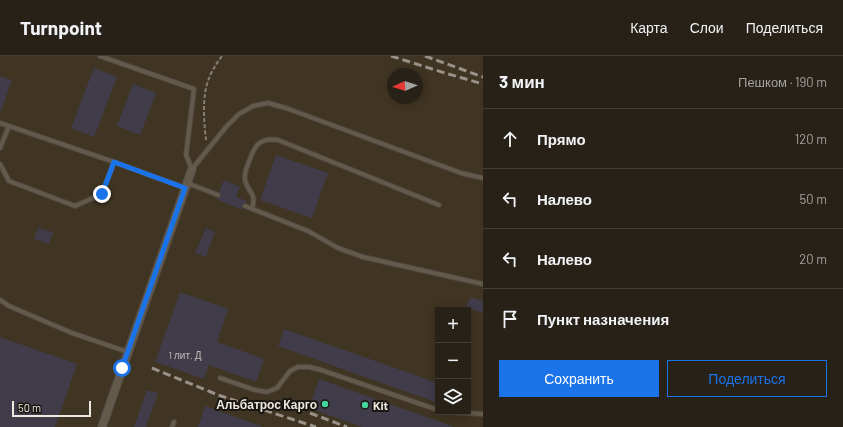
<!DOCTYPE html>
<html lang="ru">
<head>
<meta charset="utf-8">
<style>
	:root { --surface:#272118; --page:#332e25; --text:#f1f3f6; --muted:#a4a3a2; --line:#433e37; --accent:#1a73e8 }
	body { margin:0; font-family:Barlow,sans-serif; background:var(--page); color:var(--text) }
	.controls { position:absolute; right:12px; bottom:12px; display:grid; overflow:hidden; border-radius:0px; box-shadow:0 2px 10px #0003 }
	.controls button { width:36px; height:36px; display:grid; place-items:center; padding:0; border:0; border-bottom:1px solid var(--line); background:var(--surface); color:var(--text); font:20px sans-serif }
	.compass { position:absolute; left:387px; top:12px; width:36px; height:36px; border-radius:50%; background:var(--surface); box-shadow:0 2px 10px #0003; rotate:267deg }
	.scale { position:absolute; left:12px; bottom:10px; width:79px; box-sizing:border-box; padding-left:4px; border:2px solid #ede8e0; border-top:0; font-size:11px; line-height:14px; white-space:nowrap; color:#ede8e0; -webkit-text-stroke:3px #191510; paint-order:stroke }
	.stop { position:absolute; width:12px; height:12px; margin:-9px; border:3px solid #1a73e8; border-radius:50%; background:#fff }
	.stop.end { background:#1a73e8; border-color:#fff; box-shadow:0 1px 4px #0008 }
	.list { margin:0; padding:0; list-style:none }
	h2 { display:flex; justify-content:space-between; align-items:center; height:52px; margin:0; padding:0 16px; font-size:17px }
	h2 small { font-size:13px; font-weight:400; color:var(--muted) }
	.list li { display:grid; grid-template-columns:26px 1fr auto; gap:12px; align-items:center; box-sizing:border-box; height:60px; padding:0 16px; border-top:1px solid var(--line) }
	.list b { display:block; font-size:15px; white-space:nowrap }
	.list em { font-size:13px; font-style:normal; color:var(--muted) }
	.actions { display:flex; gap:8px; padding:12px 16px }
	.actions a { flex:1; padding:9px 0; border:1px solid var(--accent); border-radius:0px; text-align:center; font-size:14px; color:var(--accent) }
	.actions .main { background:var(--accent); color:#fff }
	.icon { flex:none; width:22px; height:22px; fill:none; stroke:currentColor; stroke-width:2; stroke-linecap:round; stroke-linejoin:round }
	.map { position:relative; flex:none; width:483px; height:371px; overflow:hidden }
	header { display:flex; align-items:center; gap:24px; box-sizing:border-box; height:56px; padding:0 20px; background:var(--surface); border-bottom:1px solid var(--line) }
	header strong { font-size:19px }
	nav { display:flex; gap:22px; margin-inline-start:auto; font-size:14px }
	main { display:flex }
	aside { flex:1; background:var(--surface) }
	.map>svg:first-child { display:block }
</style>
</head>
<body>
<header>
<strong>Turnpoint</strong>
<nav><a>Карта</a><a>Слои</a><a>Поделиться</a></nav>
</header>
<main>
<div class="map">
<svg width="483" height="371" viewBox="0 0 483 371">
	<rect width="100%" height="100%" fill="#342c20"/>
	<path fill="#403422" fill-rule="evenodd" d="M0 0H483V371H0ZM393 18H417V42H393ZM438 254H468V356H438Z"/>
	<g fill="#403c4a">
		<polygon points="94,12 117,21 94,81 71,72"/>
		<polygon points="0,20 12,24 1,55 0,55"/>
		<polygon points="133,28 156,37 140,79 117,70"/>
		<polygon points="276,99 328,117 312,162 260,144"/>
		<polygon points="224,124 240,131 236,141 247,145 246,147 244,147 242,148 242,151 243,154 216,143 219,142 221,141 221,138 219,136"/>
		<polygon points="38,172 53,176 49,188 34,183"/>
		<polygon points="206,172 215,176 206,201 195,197"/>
		<polygon points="180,236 228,253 217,286 264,303 256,326 209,309 204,323 155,306"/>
		<polygon points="470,241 483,245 483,257 466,251"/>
		<polygon points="284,273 438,327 438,347 278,290"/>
		<polygon points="0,281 77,308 55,371 0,371"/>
		<polygon points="319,323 452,370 452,371 362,371 309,352"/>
		<polygon points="147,334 158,337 146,371 134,371"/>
		<polygon points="205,350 261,370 261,371 198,371"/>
	</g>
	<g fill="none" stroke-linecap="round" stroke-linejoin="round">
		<g stroke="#4e473d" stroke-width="6">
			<g id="service">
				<polyline points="100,0 194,33 186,99 192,113 226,71 239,58 253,50 268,47 286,52 461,117 483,122"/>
				<polyline points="0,67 114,106"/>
				<polyline points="0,92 9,70"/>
				<polyline points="0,108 9,125 75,150 102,138 114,106 185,132"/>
				<polyline points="187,127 218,139"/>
				<polyline points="245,150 308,175 338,192 363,201 483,228"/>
				<path d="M252 153C257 135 248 138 245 124 244 118 246 113 248 108 254 91 258 81 278 84L439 149"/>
				<polyline points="0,244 9,250 72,277 128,296"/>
				<polyline points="220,322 255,334 267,336 277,332 290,315 298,311 309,311 321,314 438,354"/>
				<polyline points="449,356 483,358"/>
				<polyline points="172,371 174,366"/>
			</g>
		</g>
		<g stroke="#4e473d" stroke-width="10">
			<polyline id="minor" points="102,371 192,113"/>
		</g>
		<path stroke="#857e74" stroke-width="2" stroke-dasharray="4 2" stroke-linecap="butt" d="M206 84C204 67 202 41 208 25 211 16 216 8 222 0"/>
		<use href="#service" stroke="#635a4c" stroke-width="4"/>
		<use href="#minor" stroke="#635a4c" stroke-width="8"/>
		<g stroke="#999289" stroke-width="3" stroke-dasharray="8 4" stroke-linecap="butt">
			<polyline points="391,0 445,17 483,28"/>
			<polyline points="425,0 483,21"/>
			<polyline points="152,312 218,339 316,371"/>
			<polyline points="310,357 347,371"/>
		</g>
	</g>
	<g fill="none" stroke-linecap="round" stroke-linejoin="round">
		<polyline stroke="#1a73e8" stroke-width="5" points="102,138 114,106 185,132 122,312"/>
	</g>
	<g fill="#46d49e" stroke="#191510" stroke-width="1.5">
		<circle cx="325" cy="348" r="4"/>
		<circle cx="365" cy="349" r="4"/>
	</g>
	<g text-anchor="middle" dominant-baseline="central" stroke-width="4" stroke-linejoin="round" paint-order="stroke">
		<g font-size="10" fill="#c2bdba">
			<text x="185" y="299">1 лит. Д</text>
		</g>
		<g font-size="12" font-weight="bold" fill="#ede8e0" stroke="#191510" text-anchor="end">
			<text x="317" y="348">Альбатрос Карго</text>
			<text x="373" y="349" text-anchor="start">Kit</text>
		</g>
	</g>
</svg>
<div class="controls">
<button>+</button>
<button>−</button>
<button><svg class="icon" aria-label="layers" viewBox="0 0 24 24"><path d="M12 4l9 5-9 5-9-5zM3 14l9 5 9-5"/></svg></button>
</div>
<svg class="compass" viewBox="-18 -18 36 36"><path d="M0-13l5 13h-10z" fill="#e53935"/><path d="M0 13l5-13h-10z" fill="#a4a3a2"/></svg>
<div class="scale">50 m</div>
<div class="stop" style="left:122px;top:312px"></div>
<div class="stop end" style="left:102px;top:138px"></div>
</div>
<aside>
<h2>3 мин<small>Пешком · 190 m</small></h2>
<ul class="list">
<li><svg class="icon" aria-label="ahead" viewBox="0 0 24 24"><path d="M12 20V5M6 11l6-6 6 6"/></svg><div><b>Прямо</b></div><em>120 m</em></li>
<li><svg class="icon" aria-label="left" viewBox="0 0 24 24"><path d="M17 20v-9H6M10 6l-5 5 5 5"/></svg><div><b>Налево</b></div><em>50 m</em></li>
<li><svg class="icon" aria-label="left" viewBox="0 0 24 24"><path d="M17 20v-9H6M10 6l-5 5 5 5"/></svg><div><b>Налево</b></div><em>20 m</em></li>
<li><svg class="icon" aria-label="arrive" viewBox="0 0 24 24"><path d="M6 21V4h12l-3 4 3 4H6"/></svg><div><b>Пункт назначения</b></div></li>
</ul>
<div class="actions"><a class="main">Сохранить</a><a>Поделиться</a></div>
</aside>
</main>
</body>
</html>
